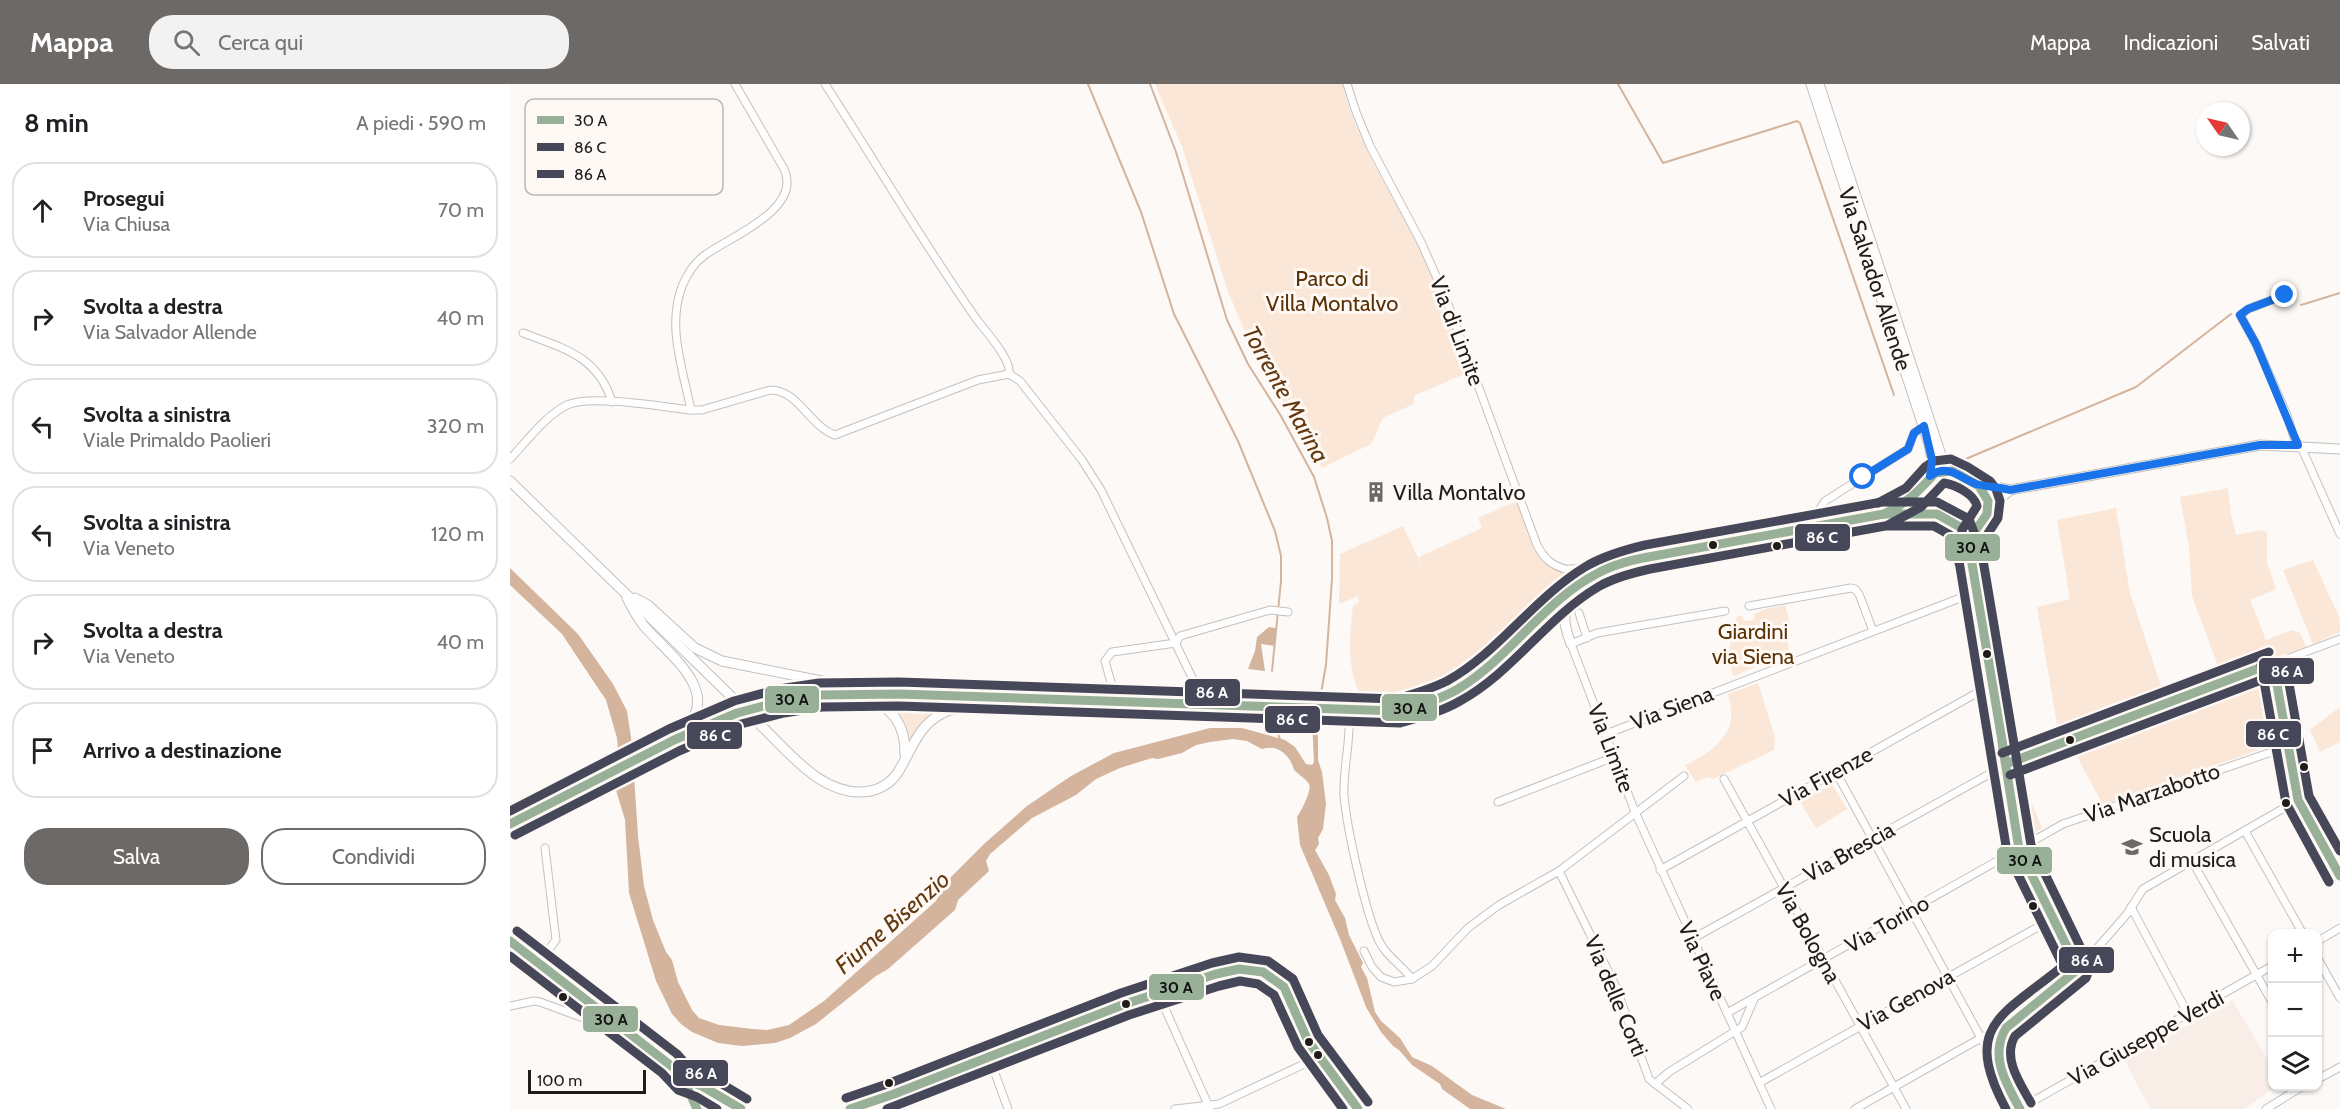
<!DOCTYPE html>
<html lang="it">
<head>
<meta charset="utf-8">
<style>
	:root { --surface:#fff; --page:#f2f2f2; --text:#202124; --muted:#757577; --line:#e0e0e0; --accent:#6d6967 }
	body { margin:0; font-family:Cabin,sans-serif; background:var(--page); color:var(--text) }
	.controls { position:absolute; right:18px; bottom:18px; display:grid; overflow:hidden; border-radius:12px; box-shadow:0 2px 4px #0004 }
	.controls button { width:54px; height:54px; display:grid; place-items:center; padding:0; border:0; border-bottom:2px solid var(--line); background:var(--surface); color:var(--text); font:30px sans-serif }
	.compass { position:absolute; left:1686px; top:18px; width:54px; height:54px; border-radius:50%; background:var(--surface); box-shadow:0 2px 4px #0004; rotate:304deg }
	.scale { position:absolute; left:18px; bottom:15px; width:118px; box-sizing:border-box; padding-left:6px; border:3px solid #201c19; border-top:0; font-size:16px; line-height:21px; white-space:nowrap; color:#201c19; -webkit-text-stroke:4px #fef9f5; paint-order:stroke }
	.stop { position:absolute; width:18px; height:18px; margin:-14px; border:4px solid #1a73e8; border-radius:50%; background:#fff }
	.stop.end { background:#1a73e8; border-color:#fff; box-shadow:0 2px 6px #0008 }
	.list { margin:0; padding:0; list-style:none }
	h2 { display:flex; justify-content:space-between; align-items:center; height:78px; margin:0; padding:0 24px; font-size:26px }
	h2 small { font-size:20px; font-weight:400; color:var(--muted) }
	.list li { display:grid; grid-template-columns:39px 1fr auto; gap:18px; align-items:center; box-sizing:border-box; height:96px; margin:0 12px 12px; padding:0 12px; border:2px solid var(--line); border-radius:24px }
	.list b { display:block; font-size:22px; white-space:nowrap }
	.list p { margin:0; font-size:20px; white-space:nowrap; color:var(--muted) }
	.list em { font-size:20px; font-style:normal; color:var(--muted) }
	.actions { display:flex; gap:12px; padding:18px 24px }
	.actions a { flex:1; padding:14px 0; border:2px solid var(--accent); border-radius:24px; text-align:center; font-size:21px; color:var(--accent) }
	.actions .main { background:var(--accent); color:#fff }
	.icon { flex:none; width:33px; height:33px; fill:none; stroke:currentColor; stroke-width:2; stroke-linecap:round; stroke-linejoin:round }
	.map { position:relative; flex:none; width:1830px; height:1025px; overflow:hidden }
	header { display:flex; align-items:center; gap:36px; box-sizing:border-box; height:84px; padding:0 30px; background:var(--accent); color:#fff }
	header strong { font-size:28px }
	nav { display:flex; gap:33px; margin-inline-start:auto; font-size:21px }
	.search { width:420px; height:54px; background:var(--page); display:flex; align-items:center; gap:15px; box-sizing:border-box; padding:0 21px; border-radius:24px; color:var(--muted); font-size:22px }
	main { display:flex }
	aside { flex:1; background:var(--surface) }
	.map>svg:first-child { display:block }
</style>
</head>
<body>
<header>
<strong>Mappa</strong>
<div class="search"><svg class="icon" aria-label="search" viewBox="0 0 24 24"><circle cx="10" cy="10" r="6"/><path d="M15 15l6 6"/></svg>Cerca qui</div>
<nav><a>Mappa</a><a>Indicazioni</a><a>Salvati</a></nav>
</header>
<main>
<aside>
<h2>8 min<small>A piedi · 590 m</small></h2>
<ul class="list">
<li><svg class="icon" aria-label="ahead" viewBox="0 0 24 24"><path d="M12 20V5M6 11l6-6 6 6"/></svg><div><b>Prosegui</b><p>Via Chiusa</p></div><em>70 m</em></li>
<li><svg class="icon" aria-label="right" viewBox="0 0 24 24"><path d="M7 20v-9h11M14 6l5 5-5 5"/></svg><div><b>Svolta a destra</b><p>Via Salvador Allende</p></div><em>40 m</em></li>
<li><svg class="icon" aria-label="left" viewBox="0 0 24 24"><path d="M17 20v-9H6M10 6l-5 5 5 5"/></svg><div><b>Svolta a sinistra</b><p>Viale Primaldo Paolieri</p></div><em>320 m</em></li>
<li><svg class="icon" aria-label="left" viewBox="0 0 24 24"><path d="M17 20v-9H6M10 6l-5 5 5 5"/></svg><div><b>Svolta a sinistra</b><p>Via Veneto</p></div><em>120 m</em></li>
<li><svg class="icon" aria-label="right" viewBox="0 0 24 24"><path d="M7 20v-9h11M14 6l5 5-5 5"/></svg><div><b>Svolta a destra</b><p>Via Veneto</p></div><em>40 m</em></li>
<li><svg class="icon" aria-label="arrive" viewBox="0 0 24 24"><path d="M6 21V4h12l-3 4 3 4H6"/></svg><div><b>Arrivo a destinazione</b></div></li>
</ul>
<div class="actions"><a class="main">Salva</a><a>Condividi</a></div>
</aside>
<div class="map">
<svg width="1830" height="1025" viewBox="0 0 1830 1025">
	<rect width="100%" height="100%" fill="#fcf9f7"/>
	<polygon fill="#f9eee7" points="1722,916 1762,983 1762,1002 1765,1003 1734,1025 1640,1025 1615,977"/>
	<g fill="#fbe7d7">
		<path d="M645 0H833C841 48 883 112 906 157 927 199 943 244 959 288L904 312V320L873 334 861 360 812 384 761 297 735 248 717 205 672 63Z"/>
		<polygon points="1718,404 1721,430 1726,451 1751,446 1757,448 1757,479 1766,505 1740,516 1756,556 1782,546 1790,549 1796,563 1712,593 1682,512 1679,463 1670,413"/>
		<path d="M1007 417C1019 439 1024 473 1047 485 1055 489 1063 489 1070 492L1068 494C1039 514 1013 538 986 561 966 579 948 598 923 609 902 619 877 618 855 619 836 591 839 555 843 522L849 518 848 512 829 520 830 470 893 442 913 484 909 473 972 444 968 434Z"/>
		<polygon points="1606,424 1620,509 1655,614 1549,652 1527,523 1560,515 1547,436"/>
		<polygon points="1803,476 1830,535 1830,548 1803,560 1773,486"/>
		<path d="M1275 521 1280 539 1275 544 1279 565 1268 569 1269 573 1224 592C1214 573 1222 553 1227 532H1232L1234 537H1241L1244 535 1245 530 1252 526Z"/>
		<polygon points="1757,589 1770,658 1593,721 1564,667"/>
		<path d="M1248 599 1265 653 1264 666 1203 695 1197 693 1186 698 1175 681C1193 674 1219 656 1221 635 1222 627 1220 618 1218 610Z"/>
		<polygon points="377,616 435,618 438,619 414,637 399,656 393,636"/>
		<polygon points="1830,623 1830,658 1810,668 1800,646"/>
		<polygon points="1322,700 1337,725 1306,744 1290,718"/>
		<polygon points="1522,720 1532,744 1516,754 1511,724"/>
	</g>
	<g fill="#d4b49d">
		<path d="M0 484 68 550 103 600 117 627 122 660 128 752 134 802 143 836 156 868 162 876 168 898 182 926 189 934 209 941 243 945 257 946 279 941 314 917 426 817 436 798 474 760 517 722 561 692 604 669 700 644H732L775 656 785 663 796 680 802 681 804 678 802 637V635H808V676L812 688 816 720 813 745 808 754 809 760 805 766 819 791 826 810 825 816 835 834 839 851 853 879 851 883 857 894 865 928 871 937 890 954 902 973 922 982 962 1011 996 1025H960L932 1005 930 1000 902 981 889 966 883 962 871 948 856 923 830 855 790 761 787 733C791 727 802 707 799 700 797 696 788 690 784 686 780 671 768 660 752 665L737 657 723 655 700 658 686 661 672 669 648 675 642 674 610 684 586 695 566 711 522 734 480 770 476 777 479 787 448 816 445 826 378 885 366 892 306 940 280 954 265 959 232 962 208 959 182 948 171 940 162 930 146 897 119 809 115 736 106 706 104 674 108 665 107 654 96 616 52 550 0 501Z"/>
		<polygon points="759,543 766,544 765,562 751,560 755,587 738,585 745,567 747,553"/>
	</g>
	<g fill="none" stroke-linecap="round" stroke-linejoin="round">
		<g stroke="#d4b49d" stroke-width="2">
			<polyline points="578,0 631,128 664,230 728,357 765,447 771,472 771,497 762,587"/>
			<polyline points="640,0 666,68 717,236 738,280 771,332 804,393 817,434 822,457 822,494 816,581 811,609"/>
			<polyline points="1108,0 1153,79 1287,37 1290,39 1384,311"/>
			<polyline points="1791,221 1830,209"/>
			<polyline points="1451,377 1626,303 1721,230"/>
			<polyline points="763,639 770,655"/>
		</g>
		<g stroke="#c4c0bd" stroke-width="9">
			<g id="street">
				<path d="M315 0C365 77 412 157 465 233 474 246 502 275 499 290"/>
				<path d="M837 0 846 28 860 62 911 158 935 212 1027 461C1035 476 1042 482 1059 486"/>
				<polyline points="1775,211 1738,225 1730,231 1746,260 1777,331 1784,354 1793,367 1830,450"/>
				<path d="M13 249C53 264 88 272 102 318"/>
				<path d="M181 326H192L260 306C289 306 299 342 325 351L468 296 499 290 510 297 572 376 591 406 691 612"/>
				<path d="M0 375C17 357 35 332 57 321 79 310 154 323 181 326 173 286 156 240 173 200 178 189 185 178 195 171 220 153 293 125 274 85L225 0"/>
				<polyline points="1306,442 1308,428 1315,417 1398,365 1404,349 1414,342"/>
				<polyline points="1450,443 1461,474 1509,765 1568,885"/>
				<polyline points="1461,472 1463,453 1468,442"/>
				<polyline points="1239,522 1341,504 1345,505 1349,510 1363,547"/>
				<polyline points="1215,527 1087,549 1061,560 1125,728 1261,1025"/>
				<polyline points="1069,529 1077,554"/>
				<polyline points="1763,579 1788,716 1830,792"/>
				<polyline points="602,602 595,577 602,568 666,559 670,552 760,526 778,528"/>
				<path d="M839 642C839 665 833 688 834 711 836 739 858 846 874 865 882 876 894 884 902 895"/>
				<polyline points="1096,650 1466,508"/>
				<polyline points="1326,688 1471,954 1345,1025"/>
				<polyline points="1214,695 1396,1025"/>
				<polyline points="988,718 1104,673"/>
				<polyline points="1735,747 1793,850"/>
				<polyline points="1682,777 1762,918"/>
				<polyline points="1150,786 1483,600"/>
				<polyline points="1049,787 1106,903 1139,995 1178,1025"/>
				<polyline points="1621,823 1678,930"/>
				<polyline points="1182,855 1501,678 1830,555"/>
				<polyline points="1808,857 1830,844"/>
				<polyline points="854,867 862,883 871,893 884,898 902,895 922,882 958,844 989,821 1049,787 1174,692"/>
				<polyline points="1808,875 1830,914"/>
				<polyline points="28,879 46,856 35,764"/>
				<polyline points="648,909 700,1025"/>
				<polyline points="0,922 24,917 30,918 114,949"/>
				<polyline points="1217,929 1553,740 1779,662"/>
				<polyline points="479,973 498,1025"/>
				<polyline points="1488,984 1471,954 1500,937"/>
				<polyline points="1808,995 1830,983"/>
				<polyline points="174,996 192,1002 231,1025"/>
				<polyline points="1249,999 1544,834"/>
				<polyline points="1145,1000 1159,988 1232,943 1244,915"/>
				<polyline points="340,1025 384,1010 615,920 706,890 729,885 753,888 774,903 798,957 848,1025"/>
				<polyline points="665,1025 709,1020 809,973"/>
				<polyline points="1509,1025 1762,882"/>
				<path d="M1510 1025C1497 1001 1477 973 1494 947L1575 878 1617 830 1633 805 1788 716"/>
				<polyline points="1756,1025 1793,1002"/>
			</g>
		</g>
		<g stroke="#c4c0bd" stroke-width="11">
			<g id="secondary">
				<polyline points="1301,0 1419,360 1422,376 1421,392"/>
				<polyline points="1309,0 1432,374 1442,387"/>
				<polyline points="0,397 229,620"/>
				<polyline points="1464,399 1500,406 1750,361 1830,365"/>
				<path d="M1412 405C1413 429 1445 448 1468 442L1478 426 1500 406"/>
				<polyline points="1379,428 1403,413 1425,389 1437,387 1469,402 1477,414 1478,426"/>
				<path d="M1059 486C1074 487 1085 481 1100 476 1119 468 1145 461 1165 465"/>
				<path d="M117 514C122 524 127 533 134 542 159 571 215 609 172 648"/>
				<polyline points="125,514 138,521 185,564 212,577 357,606"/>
				<path d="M1061 560C1058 552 1054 542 1055 533 1061 494 1130 485 1160 474"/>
				<path d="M353 614C382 620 396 642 395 671"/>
				<path d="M246 623C337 601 431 612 523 615 644 619 765 623 887 627 977 613 1009 535 1081 493 1098 483 1117 478 1137 473L1374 430H1427"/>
				<path d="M243 634C275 662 311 716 360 707 374 704 385 695 391 683 403 662 410 640 433 629 458 617 487 623 515 619"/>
				<polyline points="0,740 164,656 227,629"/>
			</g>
		</g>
		<g stroke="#d6d4d2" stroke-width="13">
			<polyline id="primary" points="0,857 164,984 174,996 187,1025"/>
		</g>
		<use href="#street" stroke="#fffefe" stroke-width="7"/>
		<use href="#secondary" stroke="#fffefe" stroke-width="9"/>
		<use href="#primary" stroke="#e9e3dd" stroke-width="10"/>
		<g stroke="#c4c0bd" stroke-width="11" stroke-linecap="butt">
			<polyline id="secondary-bridge" points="227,629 246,623"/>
		</g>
		<use href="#secondary-bridge" stroke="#fffefe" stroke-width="9"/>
		<g stroke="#fef9f5" stroke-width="14">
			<g id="bus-1">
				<polyline points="1374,430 1427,430 1450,443"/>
				<polyline points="1492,658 1509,765 1568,885"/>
				<polyline points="1496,680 1763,579 1788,716 1830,792"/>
				<path d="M0 740 164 656 227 629 272 617 311 611 389 610 887 627C908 622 929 616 948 605 1001 573 1034 516 1090 488 1107 479 1126 475 1144 472L1374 430C1397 419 1408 408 1425 389L1442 387 1469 402 1478 417 1477 430 1465 447 1461 474 1496 680"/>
				<polyline points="0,857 164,984 174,996 187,1025"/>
				<polyline points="174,996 192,1002 231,1025"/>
				<polyline points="340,1025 384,1010 615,920 706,890 729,885 753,888 774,903 798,957 848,1025"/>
				<path d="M1510 1025C1496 999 1479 972 1496 944L1568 885"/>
			</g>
		</g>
		<g stroke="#fef9f5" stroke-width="14">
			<g id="bus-2">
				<path d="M1378 441 1411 423 1434 399C1446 401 1464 410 1467 422L1452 446 1449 479"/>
				<polyline points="1751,581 1776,719 1819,798"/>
				<polyline points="1500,691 1767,590"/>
				<path d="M5 751 169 667 231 640 274 629 312 623 389 622 890 639C911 633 931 628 950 617 1003 588 1036 534 1088 503 1103 494 1122 489 1140 485L1375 442H1424L1440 451 1449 477 1497 768 1553 882C1492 932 1451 941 1496 1025"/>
				<polyline points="0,872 152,989 168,1006 187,1013 207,1025"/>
				<polyline points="377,1025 619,931 709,902 730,897 748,900 764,911 788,963 833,1025"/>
			</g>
		</g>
		<g stroke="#fef9f5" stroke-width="14">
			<g id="bus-3">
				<polyline points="1368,419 1396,404 1415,383 1424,377 1441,375 1458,383 1480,397 1486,405 1490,417 1488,434 1475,454 1473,477"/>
				<polyline points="1775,577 1799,712 1830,767"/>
				<polyline points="1492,669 1759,568"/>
				<path d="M0 727 159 645 224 617 269 605 309 599 389 598 886 615C904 610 921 605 937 597 988 569 1024 514 1075 483 1093 472 1114 466 1135 461L1372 418H1427L1459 435 1472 470 1521 761 1580 883 1576 894 1505 952C1492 974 1510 999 1521 1019"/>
				<polyline points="7,847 167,970 181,986 197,991 237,1015"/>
				<polyline points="336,1014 380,999 611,909 702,879 729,873 758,877 783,895 808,951 858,1018"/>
			</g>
		</g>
		<use href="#bus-1" stroke="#99b098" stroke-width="9"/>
		<use href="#bus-2" stroke="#47475a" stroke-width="9"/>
		<use href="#bus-3" stroke="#47475a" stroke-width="9"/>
	</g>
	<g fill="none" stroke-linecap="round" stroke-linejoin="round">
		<path stroke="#1a73e8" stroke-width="8" d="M1353 393 1398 365 1404 349 1414 342 1422 376 1420 392C1438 379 1450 394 1466 400 1477 403 1489 403 1500 406L1750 361H1788L1746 260 1730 231 1738 225 1775 211"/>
	</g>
	<defs>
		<g id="building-bare" transform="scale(1.62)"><path d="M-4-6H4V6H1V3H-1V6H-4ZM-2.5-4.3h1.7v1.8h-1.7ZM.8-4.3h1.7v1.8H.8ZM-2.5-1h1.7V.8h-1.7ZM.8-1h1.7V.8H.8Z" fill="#6d6967" stroke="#fef9f5" stroke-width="2.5" paint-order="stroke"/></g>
		<g id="school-bare" transform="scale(1.62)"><path d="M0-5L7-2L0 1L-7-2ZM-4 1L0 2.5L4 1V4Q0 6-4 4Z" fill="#6d6967" stroke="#fef9f5" stroke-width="2.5" paint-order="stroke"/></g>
	</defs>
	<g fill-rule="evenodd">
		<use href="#building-bare" x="866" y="408"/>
		<use href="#school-bare" x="1622" y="763"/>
	</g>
	<g fill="#201c19" stroke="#fef9f5" stroke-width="2">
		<circle cx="1203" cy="461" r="5"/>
		<circle cx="1267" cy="462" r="5"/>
		<circle cx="1477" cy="570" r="5"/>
		<circle cx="1560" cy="656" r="5"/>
		<circle cx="1794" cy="683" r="5"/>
		<circle cx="1776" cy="719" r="5"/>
		<circle cx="1523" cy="822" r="5"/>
		<circle cx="53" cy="913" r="5"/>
		<circle cx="616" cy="920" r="5"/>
		<circle cx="799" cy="958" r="5"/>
		<circle cx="808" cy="971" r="5"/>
		<circle cx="379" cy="999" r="5"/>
	</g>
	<g text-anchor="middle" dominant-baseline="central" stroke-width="6" stroke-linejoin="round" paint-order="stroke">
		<g font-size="22" fill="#5b3207" stroke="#fef9f5">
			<text x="822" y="194">Parco di<tspan x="822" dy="25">Villa Montalvo</tspan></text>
			<text x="1243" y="547">Giardini<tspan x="1243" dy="25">via Siena</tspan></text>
		</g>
		<g font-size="22" fill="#201c19" stroke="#fef9f5">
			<text transform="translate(1365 195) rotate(72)">Via Salvador Allende</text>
			<text transform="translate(947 247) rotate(69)">Via di Limite</text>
			<text transform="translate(1162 624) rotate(-21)">Via Siena</text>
			<text transform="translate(1101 664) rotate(69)">Via Limite</text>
			<text transform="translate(1316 693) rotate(-29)">Via Firenze</text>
			<text transform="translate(1642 709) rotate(-19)">Via Marzabotto</text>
			<text transform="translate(1339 768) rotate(-29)">Via Brescia</text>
			<text transform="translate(1377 840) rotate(-30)">Via Torino</text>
			<text transform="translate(1298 849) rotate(61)">Via Bologna</text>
			<text transform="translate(1192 877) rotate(65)">Via Piave</text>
			<text transform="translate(1106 912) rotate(67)">Via delle Corti</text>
			<text transform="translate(1396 916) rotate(-29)">Via Genova</text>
			<text transform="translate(1636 954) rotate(-29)">Via Giuseppe Verdi</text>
		</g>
		<g font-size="22" fill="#201c19" stroke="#fef9f5" text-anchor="start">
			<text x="883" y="408">Villa Montalvo</text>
			<text x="1639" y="750">Scuola<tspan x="1639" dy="25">di musica</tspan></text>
		</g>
		<g font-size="24" font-style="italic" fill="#643911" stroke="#fef9f5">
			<text transform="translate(776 310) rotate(61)">Torrente Marina</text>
			<text transform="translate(382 838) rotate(-41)">Fiume Bisenzio</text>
		</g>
	</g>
	<rect x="15" y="15" width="198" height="96" rx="9" fill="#fef9f5" stroke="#bbb7b3" stroke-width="1.5"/>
	<rect x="27" y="32" width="27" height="8" fill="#99b098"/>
	<rect x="27" y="59" width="27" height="8" fill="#47475a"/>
	<rect x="27" y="86" width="27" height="8" fill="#47475a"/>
	<g font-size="16" fill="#201c19">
		<text x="64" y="42">30 A</text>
		<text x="64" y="69">86 C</text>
		<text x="64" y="96">86 A</text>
	</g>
	<g stroke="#fef9f5" stroke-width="2">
		<rect x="1284" y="439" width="57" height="29" rx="6" fill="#47475a"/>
		<rect x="1434" y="449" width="57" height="29" rx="6" fill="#99b098"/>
		<rect x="1748" y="573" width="57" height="28" rx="6" fill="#47475a"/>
		<rect x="674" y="594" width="57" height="29" rx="6" fill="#47475a"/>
		<rect x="254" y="601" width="56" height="29" rx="6" fill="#99b098"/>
		<rect x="871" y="609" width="57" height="29" rx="6" fill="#99b098"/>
		<rect x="754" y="621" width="57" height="29" rx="6" fill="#47475a"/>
		<rect x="1735" y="636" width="57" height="28" rx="6" fill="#47475a"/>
		<rect x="176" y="637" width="57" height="29" rx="6" fill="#47475a"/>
		<rect x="1486" y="762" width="57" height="29" rx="6" fill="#99b098"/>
		<rect x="1548" y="862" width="57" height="28" rx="6" fill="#47475a"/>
		<rect x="638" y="889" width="57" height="28" rx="6" fill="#99b098"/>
		<rect x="72" y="921" width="57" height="28" rx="6" fill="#99b098"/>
		<rect x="162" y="975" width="57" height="28" rx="6" fill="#47475a"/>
	</g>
	<g font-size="16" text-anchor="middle" font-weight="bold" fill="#fff">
		<text x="1312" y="459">86 C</text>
		<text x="1777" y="593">86 A</text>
		<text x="702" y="614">86 A</text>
		<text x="782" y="641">86 C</text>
		<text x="1763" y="656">86 C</text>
		<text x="205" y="657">86 C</text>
		<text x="1577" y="882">86 A</text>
		<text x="191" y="995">86 A</text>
	</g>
	<g font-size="16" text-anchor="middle" font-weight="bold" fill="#111">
		<text x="1463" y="469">30 A</text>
		<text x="282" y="621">30 A</text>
		<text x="900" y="630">30 A</text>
		<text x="1515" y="782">30 A</text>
		<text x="666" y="909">30 A</text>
		<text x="101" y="941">30 A</text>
	</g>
</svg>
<div class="controls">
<button>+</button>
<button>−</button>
<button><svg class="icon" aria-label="layers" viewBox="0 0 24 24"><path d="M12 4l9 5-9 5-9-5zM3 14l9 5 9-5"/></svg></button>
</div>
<svg class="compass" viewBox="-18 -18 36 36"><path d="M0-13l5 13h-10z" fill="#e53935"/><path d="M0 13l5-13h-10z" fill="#757577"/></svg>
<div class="scale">100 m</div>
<div class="stop" style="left:1353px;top:393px"></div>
<div class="stop end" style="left:1775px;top:211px"></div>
</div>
</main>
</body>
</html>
